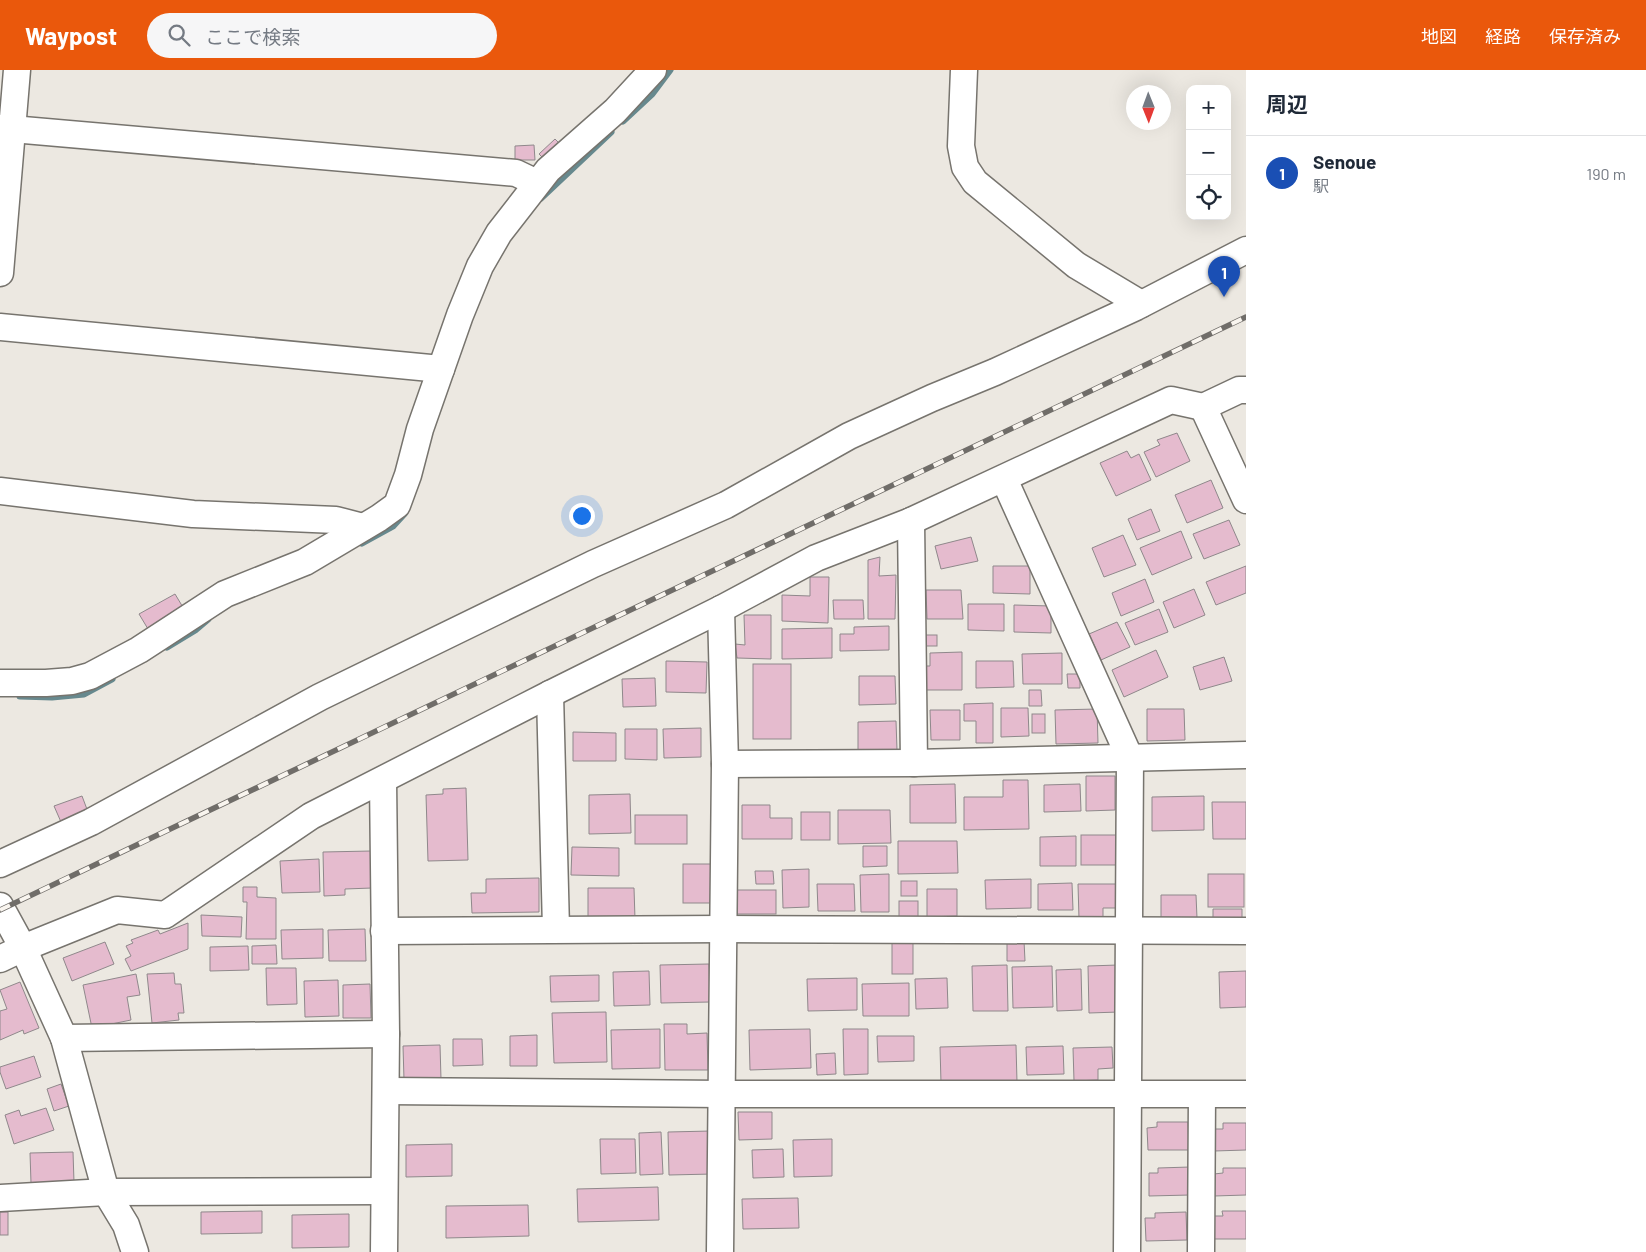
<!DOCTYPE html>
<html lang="ja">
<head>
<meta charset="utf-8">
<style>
	:root { --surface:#fff; --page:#f6f6f7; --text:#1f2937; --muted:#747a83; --line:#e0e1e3; --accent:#ea580c }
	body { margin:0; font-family:Barlow,"Noto Sans JP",sans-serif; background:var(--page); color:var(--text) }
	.controls { position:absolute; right:15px; top:15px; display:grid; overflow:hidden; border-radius:10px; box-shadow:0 5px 20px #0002 }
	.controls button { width:45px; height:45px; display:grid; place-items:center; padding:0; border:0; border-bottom:1px solid var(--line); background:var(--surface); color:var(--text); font:25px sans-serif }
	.compass { position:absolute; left:1126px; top:15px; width:45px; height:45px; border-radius:50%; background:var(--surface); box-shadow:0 5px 20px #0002; rotate:179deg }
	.you { position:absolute; left:581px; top:445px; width:18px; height:18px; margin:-12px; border:4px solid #fff; border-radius:50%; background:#1a73e8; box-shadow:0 0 0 8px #1a73e833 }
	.badge { display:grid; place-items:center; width:32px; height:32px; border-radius:50%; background:var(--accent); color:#fff; font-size:16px; font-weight:700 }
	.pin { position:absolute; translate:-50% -41px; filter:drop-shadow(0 1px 2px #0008) }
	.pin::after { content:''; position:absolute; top:26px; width:18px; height:15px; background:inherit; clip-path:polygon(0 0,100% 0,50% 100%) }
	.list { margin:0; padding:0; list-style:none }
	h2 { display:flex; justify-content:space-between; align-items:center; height:65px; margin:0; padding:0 20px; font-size:21px }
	h2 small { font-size:16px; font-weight:400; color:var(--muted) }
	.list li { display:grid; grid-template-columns:32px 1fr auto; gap:15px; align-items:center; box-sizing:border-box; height:75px; padding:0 20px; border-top:1px solid var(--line) }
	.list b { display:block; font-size:19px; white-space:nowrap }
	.list p { margin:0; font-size:16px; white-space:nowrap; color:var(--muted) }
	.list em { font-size:16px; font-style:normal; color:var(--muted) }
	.icon { flex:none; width:28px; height:28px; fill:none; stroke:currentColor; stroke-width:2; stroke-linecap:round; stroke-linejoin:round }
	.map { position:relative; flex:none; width:1246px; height:1182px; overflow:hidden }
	header { display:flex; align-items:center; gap:30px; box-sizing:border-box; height:70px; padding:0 25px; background:var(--accent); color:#fff }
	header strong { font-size:24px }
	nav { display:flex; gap:28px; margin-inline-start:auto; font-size:18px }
	.search { width:350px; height:45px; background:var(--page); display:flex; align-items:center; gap:12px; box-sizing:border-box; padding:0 18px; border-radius:28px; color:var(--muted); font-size:19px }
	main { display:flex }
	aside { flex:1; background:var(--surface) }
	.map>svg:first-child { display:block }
</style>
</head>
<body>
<header>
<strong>Waypost</strong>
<div class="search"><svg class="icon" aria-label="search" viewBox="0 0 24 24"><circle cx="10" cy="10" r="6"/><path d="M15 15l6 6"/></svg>ここで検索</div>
<nav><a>地図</a><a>経路</a><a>保存済み</a></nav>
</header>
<main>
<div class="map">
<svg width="1246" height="1182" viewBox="0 0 1246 1182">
	<rect width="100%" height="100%" fill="#ece8e1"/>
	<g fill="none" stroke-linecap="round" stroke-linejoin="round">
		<g stroke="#67898e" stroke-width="7">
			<polyline points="623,51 652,24 670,0"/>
			<polyline points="541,128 611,62"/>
			<polyline points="362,473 393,456 404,444"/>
			<polyline points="167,577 195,560 208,549"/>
			<polyline points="20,626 52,627 84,624 112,609"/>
		</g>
	</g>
	<g fill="#e5bbce" stroke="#8f888b">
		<polygon points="555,69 560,74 544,89 539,84"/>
		<polygon points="534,75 535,90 515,90 515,76"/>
		<polygon points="1177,363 1190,391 1156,407 1144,382 1160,375 1157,370"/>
		<polygon points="1127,381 1131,388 1139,384 1151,410 1116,426 1100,393"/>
		<polygon points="1211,410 1223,438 1187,453 1175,425"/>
		<polygon points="1151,439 1160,461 1137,470 1128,449"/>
		<polygon points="1229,450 1240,475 1204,489 1193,464"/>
		<polygon points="1181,461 1192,488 1152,505 1140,478"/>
		<polygon points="1123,465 1136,495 1104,507 1092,478"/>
		<polygon points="971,467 978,491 941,499 935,476"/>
		<polygon points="880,487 879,506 896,505 895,549 868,549 868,490"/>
		<polygon points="993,496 1030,496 1030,524 993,523"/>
		<polygon points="1246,496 1246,523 1216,535 1206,512"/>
		<polygon points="810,507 829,507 828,553 782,551 782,525 810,526"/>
		<polygon points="1145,509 1154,532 1121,546 1112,523"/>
		<polygon points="1194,519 1205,545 1174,558 1163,532"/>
		<polygon points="926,520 961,520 963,549 927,549"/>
		<polygon points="175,524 187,544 151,564 139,544"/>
		<polygon points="833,530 863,530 864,549 834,549"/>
		<polygon points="968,534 1004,534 1004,561 968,560"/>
		<polygon points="1014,535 1051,536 1051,563 1014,562"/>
		<polygon points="1159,539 1168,562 1135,575 1125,553"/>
		<polygon points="744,545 771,545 771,589 737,588 735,574 745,575"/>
		<polygon points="1117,552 1130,577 1101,590 1089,564"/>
		<polygon points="889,556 889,580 840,581 840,564 854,564 854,557"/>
		<polygon points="832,558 832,588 782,589 782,559"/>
		<rect x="923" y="565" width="14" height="11"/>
		<polygon points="1156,580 1168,607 1124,627 1112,600"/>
		<polygon points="962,582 962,620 925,620 924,596 930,596 930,583"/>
		<polygon points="1062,583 1062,614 1023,614 1022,584"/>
		<polygon points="1224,587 1232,611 1200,620 1193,597"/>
		<polygon points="666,591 707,592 706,623 666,622"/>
		<polygon points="976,591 1013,591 1014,617 976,618"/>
		<rect x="753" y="594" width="38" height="75"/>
		<polygon points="1067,604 1080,604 1080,618 1068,618"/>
		<polygon points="859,606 895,606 896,634 859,635"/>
		<polygon points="655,608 656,636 623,637 622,609"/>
		<polygon points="1029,620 1041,620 1042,636 1029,636"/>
		<polygon points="993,633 993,673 976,673 976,651 964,651 964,634"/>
		<polygon points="1001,638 1028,638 1029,666 1001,667"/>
		<polygon points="1097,639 1098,673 1056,674 1055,640"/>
		<polygon points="1147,639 1184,639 1185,670 1147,671"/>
		<polygon points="930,640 960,640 960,670 931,670"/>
		<rect x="1032" y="644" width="13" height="19"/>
		<polygon points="896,651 897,680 858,680 858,652"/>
		<polygon points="701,658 701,687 664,688 663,659"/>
		<polygon points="625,659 657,659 657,690 625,689"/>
		<polygon points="573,662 616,663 616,691 573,691"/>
		<polygon points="1086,706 1115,706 1115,740 1086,741"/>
		<polygon points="1003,710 1028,710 1029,759 964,760 964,727 1003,727"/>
		<polygon points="955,714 956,753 910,753 910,715"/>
		<polygon points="1080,714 1081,741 1044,742 1044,715"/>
		<polygon points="466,718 468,790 428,791 426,725 443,724 443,719"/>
		<polygon points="630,724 631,763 589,764 589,725"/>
		<polygon points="82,726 88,742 61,752 54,736"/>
		<polygon points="1204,726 1204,760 1152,761 1152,727"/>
		<polygon points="1212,732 1246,732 1246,769 1213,769"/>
		<polygon points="742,735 770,735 770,748 792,748 792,769 742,769"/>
		<polygon points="838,740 890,740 891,773 838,774"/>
		<rect x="801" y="742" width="29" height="28"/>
		<rect x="635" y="745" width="52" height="29"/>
		<rect x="1081" y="765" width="35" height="30"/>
		<polygon points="1076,766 1076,796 1040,796 1040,767"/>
		<polygon points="898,771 957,771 958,803 898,804"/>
		<polygon points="863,776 887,776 887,796 863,797"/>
		<polygon points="572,777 619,778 619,806 571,805"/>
		<polygon points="371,781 372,818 345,819 345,825 324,826 323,782"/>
		<polygon points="319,789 320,822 282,823 280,791"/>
		<rect x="683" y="794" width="30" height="39"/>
		<polygon points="809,799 809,837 783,838 782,800"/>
		<polygon points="755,801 773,801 774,814 756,814"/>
		<polygon points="889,804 889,842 861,842 860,805"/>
		<rect x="1208" y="804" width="36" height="33"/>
		<polygon points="539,808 539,842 472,843 471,823 486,823 486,809"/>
		<polygon points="1031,809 1031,838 986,839 985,810"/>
		<rect x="901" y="811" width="16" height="15"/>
		<polygon points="1072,813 1073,840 1038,840 1038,814"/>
		<polygon points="817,814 854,814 855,841 818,841"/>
		<polygon points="1078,814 1117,814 1117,838 1103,838 1103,849 1079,849"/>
		<polygon points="243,817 257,817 257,827 276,828 276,869 246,869 247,832 243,832"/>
		<polygon points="588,818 634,818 635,849 588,849"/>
		<polygon points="927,819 957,819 957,846 927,847"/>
		<rect x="737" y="820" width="39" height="24"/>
		<polygon points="1161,825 1196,825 1197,848 1161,848"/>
		<rect x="899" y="831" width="19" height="17"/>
		<polygon points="1213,839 1242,839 1242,851 1213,852"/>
		<polygon points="201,845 242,847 241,867 202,866"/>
		<polygon points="188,853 188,879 131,901 125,889 131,886 126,876 133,873 131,870 158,860 160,864"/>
		<polygon points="323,859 323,888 282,889 281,860"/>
		<polygon points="365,859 366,891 329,891 328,860"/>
		<polygon points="1007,871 1024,871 1025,891 1007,891"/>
		<polygon points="105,872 114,894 72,911 63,888"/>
		<rect x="892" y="873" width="21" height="31"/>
		<polygon points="276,875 277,894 252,894 252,876"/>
		<polygon points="248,876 249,900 210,901 210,877"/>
		<polygon points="709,894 710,932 661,933 660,895"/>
		<polygon points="1007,895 1008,941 973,941 972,896"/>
		<polygon points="1118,895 1119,942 1089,943 1088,896"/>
		<polygon points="1052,896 1053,937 1013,938 1012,897"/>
		<polygon points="266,898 296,898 297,934 267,935"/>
		<polygon points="1081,899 1082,940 1057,941 1056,900"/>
		<polygon points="649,901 650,935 614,936 613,902"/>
		<polygon points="1246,901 1246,937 1220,938 1219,902"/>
		<polygon points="174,903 175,914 181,914 184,943 178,943 179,950 152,953 147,904"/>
		<polygon points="136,904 140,925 127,927 131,950 92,958 83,915"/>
		<polygon points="599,905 599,931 551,932 550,906"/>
		<polygon points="857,908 857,940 808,941 807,909"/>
		<polygon points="947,908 948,938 916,939 915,909"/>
		<polygon points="338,910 339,946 305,947 304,911"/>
		<polygon points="20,912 39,958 24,964 23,960 0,970 0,941 7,939 0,920"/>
		<polygon points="909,913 909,946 863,946 862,914"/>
		<polygon points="370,914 371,948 343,948 343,915"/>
		<polygon points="606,942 607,992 554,993 552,943"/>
		<polygon points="664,954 687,954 687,964 707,963 708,1000 665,1000"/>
		<polygon points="660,959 660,998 612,999 611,960"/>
		<polygon points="810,959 811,998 750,1000 749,960"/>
		<polygon points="843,959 868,959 868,1004 844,1005"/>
		<polygon points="537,965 537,996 510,996 510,966"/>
		<polygon points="877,966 914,966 914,991 878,992"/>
		<polygon points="453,969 482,969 483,995 453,996"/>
		<polygon points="440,975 441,1009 404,1010 403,976"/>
		<polygon points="1016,975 1017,1012 941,1013 940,977"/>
		<polygon points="1063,976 1064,1004 1027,1005 1026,977"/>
		<polygon points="1112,977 1113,998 1098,999 1098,1010 1074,1011 1073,978"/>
		<polygon points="835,983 836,1004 817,1005 816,984"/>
		<polygon points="34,986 41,1007 6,1019 0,1002 0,997"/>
		<polygon points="61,1014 69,1036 54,1041 47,1019"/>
		<polygon points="46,1038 54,1060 14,1074 5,1045 19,1040 21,1046"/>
		<polygon points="738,1042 772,1042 772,1069 739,1070"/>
		<polygon points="1157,1052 1188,1052 1189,1080 1148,1080 1147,1058 1157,1057"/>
		<polygon points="1223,1053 1246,1053 1246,1080 1214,1081 1213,1059 1223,1059"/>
		<polygon points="711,1061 713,1104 669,1105 668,1062"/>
		<polygon points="661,1062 663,1104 640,1105 639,1063"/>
		<polygon points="600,1069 635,1069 636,1103 601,1104"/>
		<polygon points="832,1069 832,1106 794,1107 793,1070"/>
		<polygon points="452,1074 452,1106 406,1107 406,1075"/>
		<polygon points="783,1079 784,1107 753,1108 752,1080"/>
		<polygon points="73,1082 74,1112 31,1113 30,1083"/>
		<polygon points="1190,1097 1190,1125 1149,1126 1149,1103 1158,1103 1158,1098"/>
		<polygon points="1223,1098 1246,1098 1246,1125 1214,1126 1214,1104 1223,1103"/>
		<polygon points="658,1117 659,1150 578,1152 577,1119"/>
		<polygon points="798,1128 799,1158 743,1159 742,1129"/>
		<polygon points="528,1135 529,1166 446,1168 446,1136"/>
		<polygon points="262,1141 262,1163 201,1164 201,1142"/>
		<polygon points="1222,1141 1246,1141 1246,1169 1213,1169 1213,1146 1223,1146"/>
		<rect x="0" y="1142" width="8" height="23"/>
		<polygon points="1186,1142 1187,1170 1146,1171 1145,1148 1155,1148 1155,1143"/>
		<polygon points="349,1144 349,1177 292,1178 292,1145"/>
	</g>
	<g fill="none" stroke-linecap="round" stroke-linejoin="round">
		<g stroke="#77746e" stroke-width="29">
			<g id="minor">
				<polyline points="964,0 961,76 965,97 975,112 1076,195 1141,234"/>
				<polyline points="0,58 516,103 537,113"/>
				<polyline points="0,203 17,0"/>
				<polyline points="0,257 441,299"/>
				<polyline points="1203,337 1246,430"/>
				<polyline points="1004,409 1130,688 1127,1182"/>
				<polyline points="0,421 193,444 336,450 363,457"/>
				<polyline points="911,451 914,693"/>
				<polyline points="0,613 46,613 72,611 90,606 139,580 225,524 305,492 379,448 397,435 408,405 420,359 460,245 480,196 499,163 548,100 615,41 653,0"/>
				<polyline points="550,624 556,859"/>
				<polyline points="725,694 914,693 1246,685"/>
				<polyline points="383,710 386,964 384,1182"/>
				<polyline points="0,794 91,752 320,627 593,494 726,435 849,366 932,328 995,302 1136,237 1246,180"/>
				<polyline points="0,836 23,878 64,968 106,1122 126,1155 135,1182"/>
				<polyline points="384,861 723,859 1246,861"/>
				<polyline points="0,889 23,878 117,840 165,845 311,746 550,624 721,539 816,488 911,451 1171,330 1203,337 1239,320 1246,320"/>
				<polyline points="64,968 386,964"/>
				<polyline points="386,1021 722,1024 1246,1024"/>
				<polyline points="0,1128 106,1122 384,1121"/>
				<polyline points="720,1182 725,694 721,539"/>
				<polyline points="1201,1182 1202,1025"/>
			</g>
		</g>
		<use href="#minor" stroke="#fff" stroke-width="26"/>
		<g stroke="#706d69" stroke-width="5.5">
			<polyline id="rail" points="0,840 1246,247"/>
		</g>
		<use href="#rail" stroke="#f9f5ef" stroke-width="4" stroke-dasharray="11" stroke-linecap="butt"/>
	</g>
</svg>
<div class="controls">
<button>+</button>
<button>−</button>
<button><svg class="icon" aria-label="locate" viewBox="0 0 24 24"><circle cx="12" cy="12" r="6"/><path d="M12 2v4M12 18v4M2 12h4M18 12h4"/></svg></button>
</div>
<svg class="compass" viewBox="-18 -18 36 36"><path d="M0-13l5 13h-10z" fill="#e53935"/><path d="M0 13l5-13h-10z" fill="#747a83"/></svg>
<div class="you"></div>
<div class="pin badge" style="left:1224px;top:227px;background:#1a4fb4">1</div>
</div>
<aside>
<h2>周辺<small></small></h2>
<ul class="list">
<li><span class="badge" style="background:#1a4fb4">1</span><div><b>Senoue</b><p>駅</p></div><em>190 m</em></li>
</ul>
</aside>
</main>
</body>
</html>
